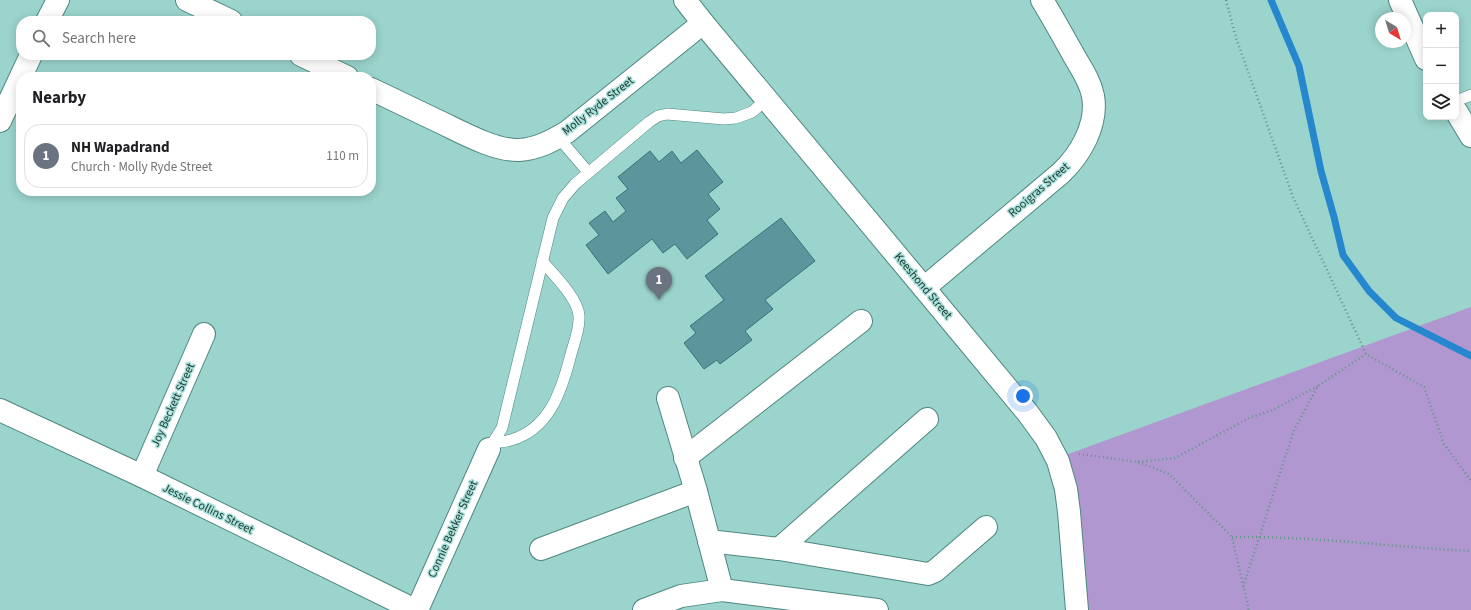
<!DOCTYPE html>
<html lang="en">
<head>
<meta charset="utf-8">
<style>
	:root { --surface:#fff; --page:#f6f6f6; --text:#202124; --muted:#757577; --line:#e0e0e0; --accent:#2563eb }
	body { margin:0; font-family:"Source Sans 3",sans-serif; background:var(--page); color:var(--text) }
	.controls { position:absolute; right:12px; top:12px; display:grid; overflow:hidden; border-radius:8px; box-shadow:0 2px 10px #0003 }
	.controls button { width:36px; height:36px; display:grid; place-items:center; padding:0; border:0; border-bottom:1px solid var(--line); background:var(--surface); color:var(--text); font:20px sans-serif }
	.compass { position:absolute; left:1375px; top:12px; width:36px; height:36px; border-radius:50%; background:var(--surface); box-shadow:0 2px 10px #0003; rotate:142deg }
	.you { position:absolute; left:1023px; top:396px; width:14px; height:14px; margin:-10px; border:3px solid #fff; border-radius:50%; background:#1a73e8; box-shadow:0 0 0 6px #1a73e833 }
	.badge { display:grid; place-items:center; width:26px; height:26px; border-radius:50%; background:var(--accent); color:#fff; font-size:13px; font-weight:700 }
	.pin { position:absolute; translate:-50% -33px; filter:drop-shadow(0 1px 2px #0008) }
	.pin::after { content:''; position:absolute; top:21px; width:14px; height:12px; background:inherit; clip-path:polygon(0 0,100% 0,50% 100%) }
	.list { margin:0; padding:0; list-style:none }
	h2 { display:flex; justify-content:space-between; align-items:center; height:52px; margin:0; padding:0 16px; font-size:17px }
	h2 small { font-size:13px; font-weight:400; color:var(--muted) }
	.list li { display:grid; grid-template-columns:26px 1fr auto; gap:12px; align-items:center; box-sizing:border-box; height:64px; margin:0 8px 8px; padding:0 8px; border:1px solid var(--line); border-radius:16px }
	.list b { display:block; font-size:15px; white-space:nowrap }
	.list p { margin:0; font-size:13px; white-space:nowrap; color:var(--muted) }
	.list em { font-size:13px; font-style:normal; color:var(--muted) }
	.icon { flex:none; width:22px; height:22px; fill:none; stroke:currentColor; stroke-width:2; stroke-linecap:round; stroke-linejoin:round }
	.map { position:relative; flex:none; width:1471px; height:610px; overflow:hidden }
	.search { position:absolute; background:var(--surface); box-shadow:0 2px 10px #0003; left:16px; top:16px; width:360px; height:44px; display:flex; align-items:center; gap:10px; box-sizing:border-box; padding:0 14px; border-radius:16px; color:var(--muted); font-size:15px }
	.panel { position:absolute; background:var(--surface); box-shadow:0 2px 10px #0003; left:16px; top:72px; width:360px; height:124px; border-radius:16px }
	.map>svg:first-child { display:block }
</style>
</head>
<body>
<div class="map">
<svg width="1471" height="610" viewBox="0 0 1471 610">
	<rect width="100%" height="100%" fill="#9ad4cc"/>
	<polygon fill="#b097cf" points="1471,307 1471,610 1069,610 1052,460"/>
	<g fill="none" stroke-linecap="round" stroke-linejoin="round">
		<polyline stroke="#2587cd" stroke-width="7" points="1271,0 1299,66 1321,171 1334,217 1343,255 1369,291 1396,318 1471,356"/>
	</g>
	<g fill="#5c959b" stroke="#397278">
		<polygon points="697,150 723,182 708,194 720,209 707,220 718,234 687,259 675,244 663,253 652,239 608,274 586,245 599,235 589,223 605,211 613,222 626,211 616,198 628,189 618,177 650,151 659,162 672,151 681,163"/>
		<polygon points="781,218 815,261 765,300 773,309 745,331 752,340 720,364 717,360 704,369 684,343 696,333 690,326 724,300 705,276"/>
	</g>
	<g fill="none" stroke-linecap="round" stroke-linejoin="round">
		<g stroke="#4e877f" stroke-width="12">
			<g id="service">
				<polyline points="1456,101 1471,95"/>
				<polyline points="558,137 588,172"/>
				<path d="M493 443C498 442 505 442 511 440 549 429 561 392 570 358 573 345 580 330 579 316 578 298 553 274 542 261"/>
				<polyline points="489,449 502,428 553,218 563,198 575,184 649,122 658,116 667,114 724,119 736,118 752,112 767,99"/>
			</g>
		</g>
		<g stroke="#4e877f" stroke-width="24">
			<g id="minor">
				<polyline points="187,0 231,21"/>
				<polyline points="685,0 703,23 924,288 1027,412 1046,438 1058,461 1066,489 1069,512 1077,610"/>
				<polyline points="1400,0 1426,59"/>
				<polyline points="47,21 58,0"/>
				<polyline points="301,55 347,77"/>
				<path d="M371 89C394 100 417 111 440 122 461 132 495 151 519 150 537 149 552 141 567 132L703 23"/>
				<polyline points="1456,111 1471,136"/>
				<polyline points="0,121 31,55"/>
				<path d="M924 288 1061 173C1081 154 1098 124 1093 96 1090 80 1080 67 1073 54 1063 36 1053 18 1042 0"/>
				<polyline points="668,398 696,491 722,590"/>
				<polyline points="0,410 142,476 415,610"/>
				<polyline points="685,458 861,321"/>
				<polyline points="142,476 204,334"/>
				<polyline points="709,541 779,549 928,574 935,571 986,527"/>
				<polyline points="541,549 696,491"/>
				<polyline points="779,549 927,419"/>
				<polyline points="417,610 489,449"/>
				<polyline points="644,610 681,596 722,590 877,610"/>
			</g>
		</g>
		<g stroke="#66928b" stroke-width="2.5" stroke-dasharray="1 3" stroke-linecap="butt">
			<polyline points="1226,0 1236,38 1293,197 1366,354 1424,387 1444,444 1471,481"/>
			<polyline points="1079,454 1138,462 1175,458 1251,417 1271,411 1318,386"/>
			<polyline points="1138,462 1169,474 1232,537 1249,610"/>
			<path d="M1232 537C1312 536 1391 547 1471 551"/>
			<polyline points="1243,587 1294,430 1318,386 1366,354"/>
		</g>
		<use href="#service" stroke="#fff" stroke-width="11"/>
		<use href="#minor" stroke="#fff" stroke-width="22"/>
	</g>
	<g text-anchor="middle" dominant-baseline="central" stroke-width="3" stroke-linejoin="round" paint-order="stroke">
		<g font-size="12" fill="#1f3733" stroke="#a7e1d9">
			<text transform="translate(598 106) rotate(-38)">Molly Ryde Street</text>
			<text transform="translate(1039 190) rotate(-41)">Rooigras Street</text>
			<text transform="translate(923 286) rotate(50)">Keeshond Street</text>
			<text transform="translate(173 405) rotate(-66)">Joy Beckett Street</text>
			<text transform="translate(208 509) rotate(26)">Jessie Collins Street</text>
			<text transform="translate(453 529) rotate(-66)">Connie Bekker Street</text>
		</g>
	</g>
</svg>
<div class="controls">
<button>+</button>
<button>−</button>
<button><svg class="icon" aria-label="layers" viewBox="0 0 24 24"><path d="M12 4l9 5-9 5-9-5zM3 14l9 5 9-5"/></svg></button>
</div>
<svg class="compass" viewBox="-18 -18 36 36"><path d="M0-13l5 13h-10z" fill="#e53935"/><path d="M0 13l5-13h-10z" fill="#757577"/></svg>
<div class="you"></div>
<div class="pin badge" style="left:659px;top:300px;background:#6b7280">1</div>
<div class="search"><svg class="icon" aria-label="search" viewBox="0 0 24 24"><circle cx="10" cy="10" r="6"/><path d="M15 15l6 6"/></svg>Search here</div>
<section class="panel">
<h2>Nearby<small></small></h2>
<ul class="list">
<li><span class="badge" style="background:#6b7280">1</span><div><b>NH Wapadrand</b><p>Church · Molly Ryde Street</p></div><em>110 m</em></li>
</ul>
</section>
</div>
</body>
</html>
